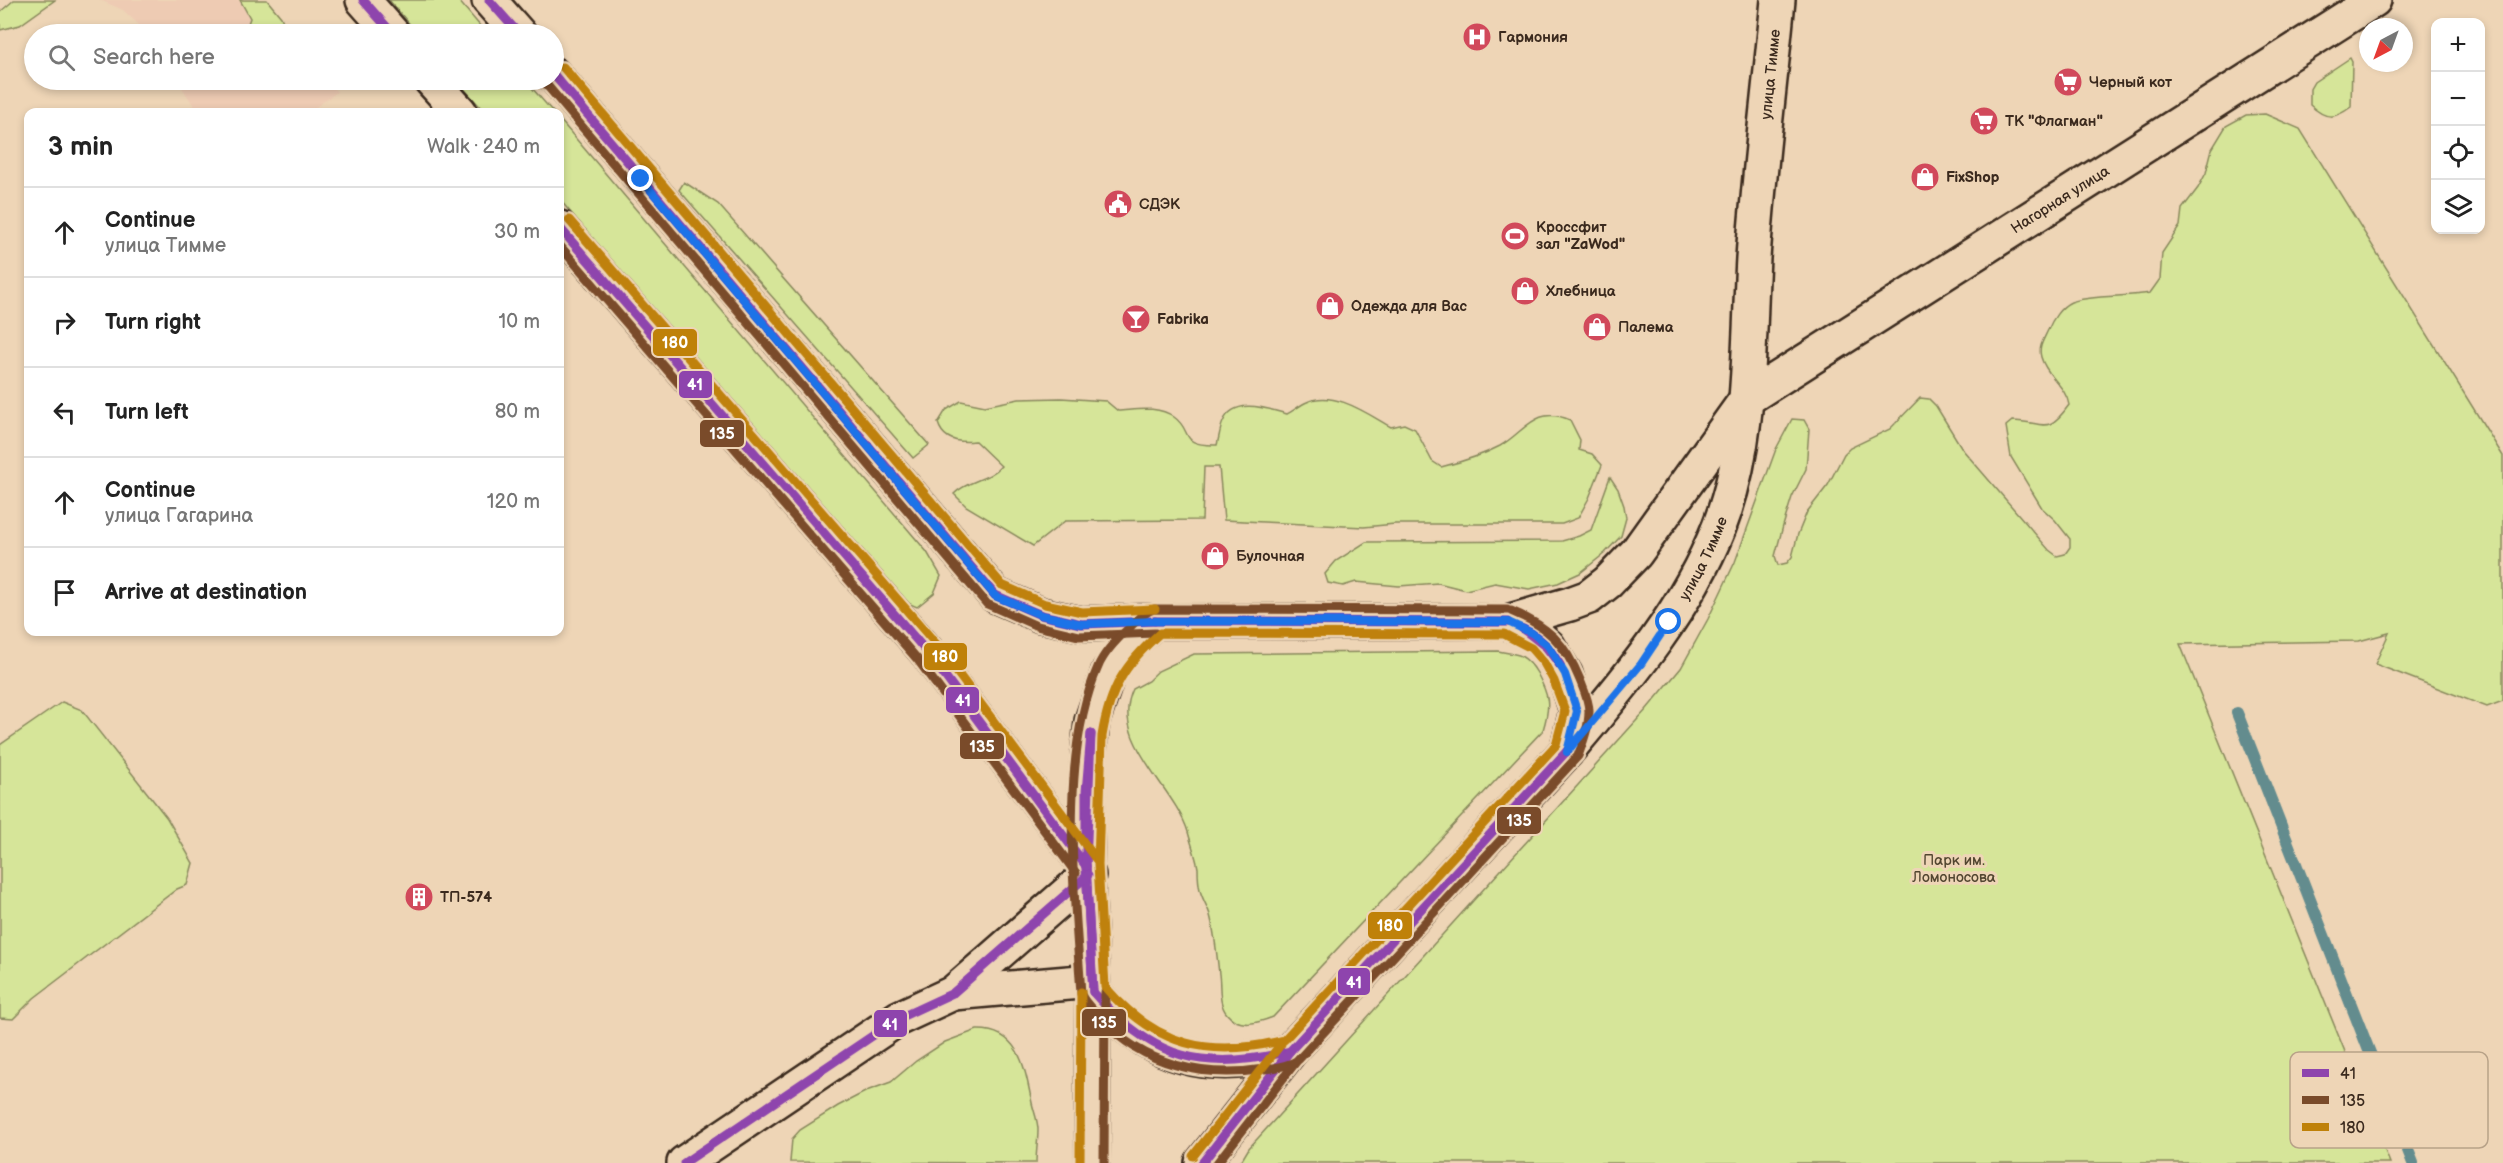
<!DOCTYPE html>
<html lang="en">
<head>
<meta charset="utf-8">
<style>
	:root { --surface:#fff; --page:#f2f2f2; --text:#222; --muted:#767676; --line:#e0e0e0 }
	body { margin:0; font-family:"Balsamiq Sans",sans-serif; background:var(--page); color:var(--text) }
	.controls { position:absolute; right:18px; top:18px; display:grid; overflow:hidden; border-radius:12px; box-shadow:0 3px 9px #0003 }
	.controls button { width:54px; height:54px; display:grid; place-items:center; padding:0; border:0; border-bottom:2px solid var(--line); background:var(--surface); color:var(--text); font:30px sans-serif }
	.compass { position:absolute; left:2359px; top:18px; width:54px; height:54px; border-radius:50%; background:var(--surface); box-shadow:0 3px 9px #0003; rotate:221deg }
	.stop { position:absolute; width:18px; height:18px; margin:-14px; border:4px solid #1a73e8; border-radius:50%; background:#fff }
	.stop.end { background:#1a73e8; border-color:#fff; box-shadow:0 2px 6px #0008 }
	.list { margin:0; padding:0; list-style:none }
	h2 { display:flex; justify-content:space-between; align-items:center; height:78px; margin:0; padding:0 24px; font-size:26px }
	h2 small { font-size:20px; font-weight:400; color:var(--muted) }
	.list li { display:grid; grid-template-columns:39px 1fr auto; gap:18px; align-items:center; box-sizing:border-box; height:90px; padding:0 24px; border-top:2px solid var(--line) }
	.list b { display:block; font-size:22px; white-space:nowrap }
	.list p { margin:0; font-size:20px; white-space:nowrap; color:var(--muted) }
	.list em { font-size:20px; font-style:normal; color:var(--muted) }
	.icon { flex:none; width:33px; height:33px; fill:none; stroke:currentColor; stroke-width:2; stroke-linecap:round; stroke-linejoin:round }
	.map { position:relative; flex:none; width:2503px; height:1163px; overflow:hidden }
	.search { position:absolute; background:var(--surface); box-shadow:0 3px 9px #0003; left:24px; top:24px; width:540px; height:66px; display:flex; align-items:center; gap:15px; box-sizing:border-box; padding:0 21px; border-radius:33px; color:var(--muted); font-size:22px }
	.panel { position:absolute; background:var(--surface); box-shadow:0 3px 9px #0003; left:24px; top:108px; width:540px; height:528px; border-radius:12px }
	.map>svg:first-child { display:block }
</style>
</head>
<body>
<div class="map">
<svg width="2503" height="1163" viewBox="0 0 2503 1163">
	<rect width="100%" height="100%" fill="#eed5b6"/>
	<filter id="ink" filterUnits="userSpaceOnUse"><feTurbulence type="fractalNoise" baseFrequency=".0167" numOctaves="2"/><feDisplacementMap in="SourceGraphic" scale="12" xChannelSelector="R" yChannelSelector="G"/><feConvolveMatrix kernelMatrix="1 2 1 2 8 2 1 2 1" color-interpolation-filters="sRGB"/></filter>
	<g filter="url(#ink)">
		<g fill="#eecbb3">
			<polygon points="100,0 240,0 250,18 246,29 250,34 149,34 123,10"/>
			<polygon points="177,80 327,80 337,92 309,112 198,112"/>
		</g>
		<g fill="#d6e599" stroke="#88885c" stroke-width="1.5">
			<polygon points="14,0 55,0 20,25 0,30 0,12"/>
			<polygon points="240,0 267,0 281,17 288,34 250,34 246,29 250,18"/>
			<polygon points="389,0 458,0 487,34 418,34"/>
			<path d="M2350 58 2352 62 2351 107C2335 119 2326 120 2310 105V89L2314 82Z"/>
			<polygon points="456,80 525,80 553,112 485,112"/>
			<path d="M2265 114 2300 129 2503 456V701L2487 707 2375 664 2389 633 2359 641 2180 644 2390 1163H1240L1249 1148 1646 710 1681 668 1708 619 1735 562 1776 449 1792 419 1804 420 1809 429 1806 469 1792 497 1783 526 1775 556 1778 565 1787 563 1792 557 1798 534 1807 512 1828 485 1844 454 1850 448 1890 429 1920 398 1929 399 1936 406 1963 450 2049 550 2057 556 2065 554 2070 547V539L2055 520 2042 508 2011 457 2006 426 2012 421C2044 421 2046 437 2069 405 2066 386 2046 376 2041 357 2038 347 2044 339 2048 330 2052 320 2060 307 2071 302 2088 295 2129 297 2150 293L2160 279 2162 253 2180 226 2182 209 2198 188 2206 173 2212 149 2226 126 2246 115Z"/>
			<polygon points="560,120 927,552 941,576 934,593 917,607 901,600 560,200"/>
			<polygon points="684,182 718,204 929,445 913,458 679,190"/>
			<path d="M1061 398 1106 401 1118 411C1136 410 1158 405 1174 417 1194 431 1177 446 1217 445 1219 438 1220 428 1223 422 1234 396 1268 409 1287 414 1293 411 1300 405 1307 402 1334 389 1369 415 1391 427L1404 424 1415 429 1432 461 1441 467C1461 462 1481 456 1500 446 1526 431 1535 405 1570 420L1580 440 1579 450 1592 454 1602 465 1589 498 1578 518 1562 524H1395L1364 527 1224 520 1219 467H1204L1202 520 1065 521 1033 546 966 506 954 494C967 480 990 480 1001 466L975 441C959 443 943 440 938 423L946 410 961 401 985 406 1019 399Z"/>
			<polygon points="1610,477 1618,489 1624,506 1626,518 1621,536 1605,553 1580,573 1558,583 1529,589 1495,583 1466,590 1438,583 1399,586 1356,582 1343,586 1328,583 1325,574 1336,561 1366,542 1562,541 1579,536 1591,530"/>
			<path d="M1498 651C1505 653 1514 653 1521 656 1528 660 1533 666 1537 673 1549 696 1551 704 1543 730L1273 1017C1258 1023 1239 1029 1227 1014 1218 1003 1221 988 1219 974 1217 955 1215 934 1210 915 1208 907 1202 899 1200 890 1198 882 1198 875 1198 868 1196 857 1191 843 1188 832 1174 786 1109 740 1133 689L1148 681 1158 671 1194 654Z"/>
			<polygon points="62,702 82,710 167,818 193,863 187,885 177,889 34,998 13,1019 0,1018 0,745"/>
			<path d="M977 1030C1020 1029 1025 1069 1032 1103 1034 1112 1038 1121 1038 1130 1038 1141 1036 1152 1036 1163L790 1162 792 1139 800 1130 838 1106 869 1090 891 1082 916 1061 945 1042Z"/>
		</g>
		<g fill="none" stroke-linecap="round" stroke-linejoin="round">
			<polyline stroke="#638c8e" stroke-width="12" points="2237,713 2413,1163"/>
			<g stroke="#3b2a1e" stroke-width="38">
				<g id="tertiary">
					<path id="s1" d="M1746 399 2374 0"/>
					<polyline points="953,993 1092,981"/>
					<polyline points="684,1163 899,1018 953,993 1088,875"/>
				</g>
			</g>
			<g stroke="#3b2a1e" stroke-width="38">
				<g id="secondary">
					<polyline points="1507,622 1570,604 1589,597 1608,582 1636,553 1745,401"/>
					<path id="s2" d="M1567 751C1626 681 1685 613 1719 527 1752 442 1748 347 1753 258 1759 172 1770 86 1778 0"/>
				</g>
			</g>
			<g stroke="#3b2a1e" stroke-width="38">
				<g id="primary">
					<polyline points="363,0 393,34"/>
					<polyline points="489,0 519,34"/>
					<polyline points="554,75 995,595 1041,615 1081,624 1155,621"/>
					<polyline points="431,80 460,112"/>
					<polyline points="560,228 927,652 1086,866"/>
					<path d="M1155 621 1507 622 1532 633 1548 646 1565 674 1577 711 1567 751 1290 1051C1229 1069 1177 1066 1125 1025 1113 1016 1103 1003 1093 992L1086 866 1088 759 1092 721 1109 671 1127 646Z"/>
					<polyline points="1092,1163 1093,992"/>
					<polyline points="1202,1163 1290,1051"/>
				</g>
			</g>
			<use href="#tertiary" stroke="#eed5b6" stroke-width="33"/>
			<use href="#secondary" stroke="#eed5b6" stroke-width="33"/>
			<use href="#primary" stroke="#eed5b6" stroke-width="33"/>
			<g stroke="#eed5b6" stroke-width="14">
				<g id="bus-1">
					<polyline points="363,0 393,34"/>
					<polyline points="489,0 519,34"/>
					<polyline points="554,75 995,595 1041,615 1081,624 1155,621"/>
					<polyline points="560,228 927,652 1086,866"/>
					<polyline points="1155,621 1507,622"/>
					<path d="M1523 629C1541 637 1550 649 1560 665"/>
					<polyline points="1523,629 1546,647 1560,665"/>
					<polyline points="1086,866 1093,992"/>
					<polyline points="1086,866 1093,992"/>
					<polyline points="1086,866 1086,792 1091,734"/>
					<polyline points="1086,866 1091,734"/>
					<path d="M1093 992C1152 1059 1204 1073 1290 1051L1567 751"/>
					<polyline points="684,1163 899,1018 953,993 1088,875"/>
					<polyline points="1202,1163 1290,1051"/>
				</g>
			</g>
			<g stroke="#eed5b6" stroke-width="14">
				<g id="bus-2">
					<polyline points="545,83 987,604 1037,626 1079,636 1155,633"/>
					<polyline points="560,246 918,660 1076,873"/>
					<path d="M1507 610 1154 609C1144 612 1136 621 1129 628 1117 639 1104 652 1098 667 1058 758 1075 896 1081 994 1084 1003 1094 1011 1101 1019 1143 1065 1204 1079 1264 1069 1275 1068 1290 1066 1299 1059L1578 756C1583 742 1589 727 1589 711 1589 701 1584 690 1580 680 1565 643 1548 626 1511 611"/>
					<polyline points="1104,1163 1105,992"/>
					<polyline points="1217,1163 1299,1058"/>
				</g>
			</g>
			<g stroke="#eed5b6" stroke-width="14">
				<g id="bus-3">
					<polyline points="563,67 1002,585 1045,604 1082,612 1155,609"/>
					<polyline points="569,220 936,644 1096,859"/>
					<path d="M1160 633 1504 634 1531 648 1544 663 1554 681 1565 711 1556 745 1284 1040C1209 1059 1156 1046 1105 987L1098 865 1102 736C1110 688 1124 665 1160 633Z"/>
					<polyline points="1193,1156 1281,1044"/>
					<polyline points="1080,1163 1081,992"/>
				</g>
			</g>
			<use href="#bus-1" stroke="#8e44ad" stroke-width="9"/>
			<use href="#bus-2" stroke="#7a4b2a" stroke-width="9"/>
			<use href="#bus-3" stroke="#bf8109" stroke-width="9"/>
		</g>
	</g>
	<g fill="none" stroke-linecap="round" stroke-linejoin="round" filter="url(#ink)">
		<polyline stroke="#1a73e8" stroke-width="8" points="641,179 995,596 1041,615 1081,624 1155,621 1508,622 1532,633 1548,646 1565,674 1577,711 1567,752 1641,664 1669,622"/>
	</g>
	<defs>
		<g id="hospital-disc" transform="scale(1.5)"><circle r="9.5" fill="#d1495b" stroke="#eed5b6"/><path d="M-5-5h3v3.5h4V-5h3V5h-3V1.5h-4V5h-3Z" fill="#fff"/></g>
		<g id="supermarket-disc" transform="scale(1.5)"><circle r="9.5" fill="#d1495b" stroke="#eed5b6"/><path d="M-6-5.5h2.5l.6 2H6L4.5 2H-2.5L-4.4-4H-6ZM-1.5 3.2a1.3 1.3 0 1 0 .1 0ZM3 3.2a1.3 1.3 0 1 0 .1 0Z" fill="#fff"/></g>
		<g id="shop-disc" transform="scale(1.5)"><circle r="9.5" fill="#d1495b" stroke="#eed5b6"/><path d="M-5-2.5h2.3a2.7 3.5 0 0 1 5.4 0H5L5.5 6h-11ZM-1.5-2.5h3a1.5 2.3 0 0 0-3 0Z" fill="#fff"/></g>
		<g id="civic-disc" transform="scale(1.5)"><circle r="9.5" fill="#d1495b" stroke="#eed5b6"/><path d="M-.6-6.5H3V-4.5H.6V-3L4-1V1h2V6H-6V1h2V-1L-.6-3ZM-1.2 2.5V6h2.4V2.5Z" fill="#fff"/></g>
		<g id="stadium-disc" transform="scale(1.5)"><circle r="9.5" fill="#d1495b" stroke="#eed5b6"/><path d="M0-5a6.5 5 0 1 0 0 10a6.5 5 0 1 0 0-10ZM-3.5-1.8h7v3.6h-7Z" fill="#fff"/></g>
		<g id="bar-disc" transform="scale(1.5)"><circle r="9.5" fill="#d1495b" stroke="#eed5b6"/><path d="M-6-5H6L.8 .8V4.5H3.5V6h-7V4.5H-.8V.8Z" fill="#fff"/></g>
		<g id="building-disc" transform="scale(1.5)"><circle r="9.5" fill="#d1495b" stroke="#eed5b6"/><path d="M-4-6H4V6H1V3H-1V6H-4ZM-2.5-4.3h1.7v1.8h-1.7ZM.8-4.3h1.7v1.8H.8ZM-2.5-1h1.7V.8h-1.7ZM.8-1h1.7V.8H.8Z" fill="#fff"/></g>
	</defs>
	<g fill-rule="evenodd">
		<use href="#hospital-disc" x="1477" y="37"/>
		<use href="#supermarket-disc" x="2068" y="82"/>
		<use href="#supermarket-disc" x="1984" y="121"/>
		<use href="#shop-disc" x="1925" y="177"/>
		<use href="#civic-disc" x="1118" y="204"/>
		<use href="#stadium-disc" x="1515" y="236"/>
		<use href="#shop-disc" x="1525" y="291"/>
		<use href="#shop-disc" x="1330" y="306"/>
		<use href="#bar-disc" x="1136" y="319"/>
		<use href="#shop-disc" x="1597" y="327"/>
		<use href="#shop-disc" x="1215" y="556"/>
		<use href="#building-disc" x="419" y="897"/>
	</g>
	<g text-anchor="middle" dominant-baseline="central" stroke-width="6" stroke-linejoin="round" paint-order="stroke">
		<g font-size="15" font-weight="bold" fill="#3b2a1e" stroke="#eed5b6" text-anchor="start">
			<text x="1498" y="37">Гармония</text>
			<text x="2089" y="82">Черный кот</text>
			<text x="2005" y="121">ТК "Флагман"</text>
			<text x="1946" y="177">FixShop</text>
			<text x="1139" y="204">СДЭК</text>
			<text x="1536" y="227">Кроссфит<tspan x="1536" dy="17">зал "ZaWod"</tspan></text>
			<text x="1546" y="291">Хлебница</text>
			<text x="1351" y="306">Одежда для Вас</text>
			<text x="1157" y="319">Fabrika</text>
			<text x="1618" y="327">Палема</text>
			<text x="1236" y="556">Булочная</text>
			<text x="440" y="897">ТП-574</text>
		</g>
		<g font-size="15" fill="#3b2a1e" stroke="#eed5b6">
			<text stroke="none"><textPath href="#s2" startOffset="729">улица Тимме</textPath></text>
			<text stroke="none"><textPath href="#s1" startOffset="372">Нагорная улица</textPath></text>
			<text stroke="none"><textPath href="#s2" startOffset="237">улица Тимме</textPath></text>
		</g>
		<g font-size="15" fill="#524630" stroke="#eed5b6">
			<text x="1954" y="860">Парк им.<tspan x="1954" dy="17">Ломоносова</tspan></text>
		</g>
	</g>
	<rect x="2290" y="1052" width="198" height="96" rx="9" fill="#eed5b6" stroke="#b8a288" stroke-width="1.5"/>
	<rect x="2302" y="1069" width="27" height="8" fill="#8e44ad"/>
	<rect x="2302" y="1096" width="27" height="8" fill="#7a4b2a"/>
	<rect x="2302" y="1123" width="27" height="8" fill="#bf8109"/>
	<g font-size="16" fill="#3b2a1e">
		<text x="2340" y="1079">41</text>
		<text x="2340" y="1106">135</text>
		<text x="2340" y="1133">180</text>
	</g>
	<g stroke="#eed5b6" stroke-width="2">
		<rect x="652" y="328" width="46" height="29" rx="6" fill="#bf8109"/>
		<rect x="678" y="370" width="35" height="29" rx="6" fill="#8e44ad"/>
		<rect x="699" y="419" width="46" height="29" rx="6" fill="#7a4b2a"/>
		<rect x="923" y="642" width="45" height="29" rx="6" fill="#bf8109"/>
		<rect x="945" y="686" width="35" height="28" rx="6" fill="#8e44ad"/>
		<rect x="959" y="732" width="46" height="28" rx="6" fill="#7a4b2a"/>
		<rect x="1496" y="806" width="46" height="29" rx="6" fill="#7a4b2a"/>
		<rect x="1367" y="911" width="46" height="29" rx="6" fill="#bf8109"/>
		<rect x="1337" y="967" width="34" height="29" rx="6" fill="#8e44ad"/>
		<rect x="1081" y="1008" width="46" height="29" rx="6" fill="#7a4b2a"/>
		<rect x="873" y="1009" width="35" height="29" rx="6" fill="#8e44ad"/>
	</g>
	<g font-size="16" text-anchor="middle" font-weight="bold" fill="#fff">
		<text x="675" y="348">180</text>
		<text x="695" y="390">41</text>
		<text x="722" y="439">135</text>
		<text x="945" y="662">180</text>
		<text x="963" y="706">41</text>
		<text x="982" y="752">135</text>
		<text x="1519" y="826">135</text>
		<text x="1390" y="931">180</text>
		<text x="1354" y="988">41</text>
		<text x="1104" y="1028">135</text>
		<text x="890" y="1030">41</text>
	</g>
</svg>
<div class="controls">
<button>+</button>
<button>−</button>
<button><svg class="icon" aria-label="locate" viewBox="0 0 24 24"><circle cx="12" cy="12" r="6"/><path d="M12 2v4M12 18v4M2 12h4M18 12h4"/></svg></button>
<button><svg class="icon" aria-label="layers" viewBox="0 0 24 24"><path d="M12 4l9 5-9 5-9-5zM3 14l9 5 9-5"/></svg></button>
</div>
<svg class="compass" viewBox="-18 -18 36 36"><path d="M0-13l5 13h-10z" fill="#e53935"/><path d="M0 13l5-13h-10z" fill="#767676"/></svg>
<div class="stop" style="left:1669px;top:622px"></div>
<div class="stop end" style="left:641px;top:179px"></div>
<div class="search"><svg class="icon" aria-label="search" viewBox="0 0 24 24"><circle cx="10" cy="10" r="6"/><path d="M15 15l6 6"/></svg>Search here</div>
<section class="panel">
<h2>3 min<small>Walk · 240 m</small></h2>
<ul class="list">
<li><svg class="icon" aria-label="ahead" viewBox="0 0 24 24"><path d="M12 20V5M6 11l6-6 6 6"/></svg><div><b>Continue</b><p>улица Тимме</p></div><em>30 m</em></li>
<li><svg class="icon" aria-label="right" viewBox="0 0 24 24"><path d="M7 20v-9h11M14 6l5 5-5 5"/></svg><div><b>Turn right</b></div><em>10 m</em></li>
<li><svg class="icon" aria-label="left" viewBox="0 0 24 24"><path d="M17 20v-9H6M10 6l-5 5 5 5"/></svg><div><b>Turn left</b></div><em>80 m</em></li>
<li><svg class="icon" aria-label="ahead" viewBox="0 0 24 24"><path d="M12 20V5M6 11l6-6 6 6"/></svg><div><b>Continue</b><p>улица Гагарина</p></div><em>120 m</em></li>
<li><svg class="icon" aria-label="arrive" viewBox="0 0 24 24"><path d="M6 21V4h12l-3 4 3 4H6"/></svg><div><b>Arrive at destination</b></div></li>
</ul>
</section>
</div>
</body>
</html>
